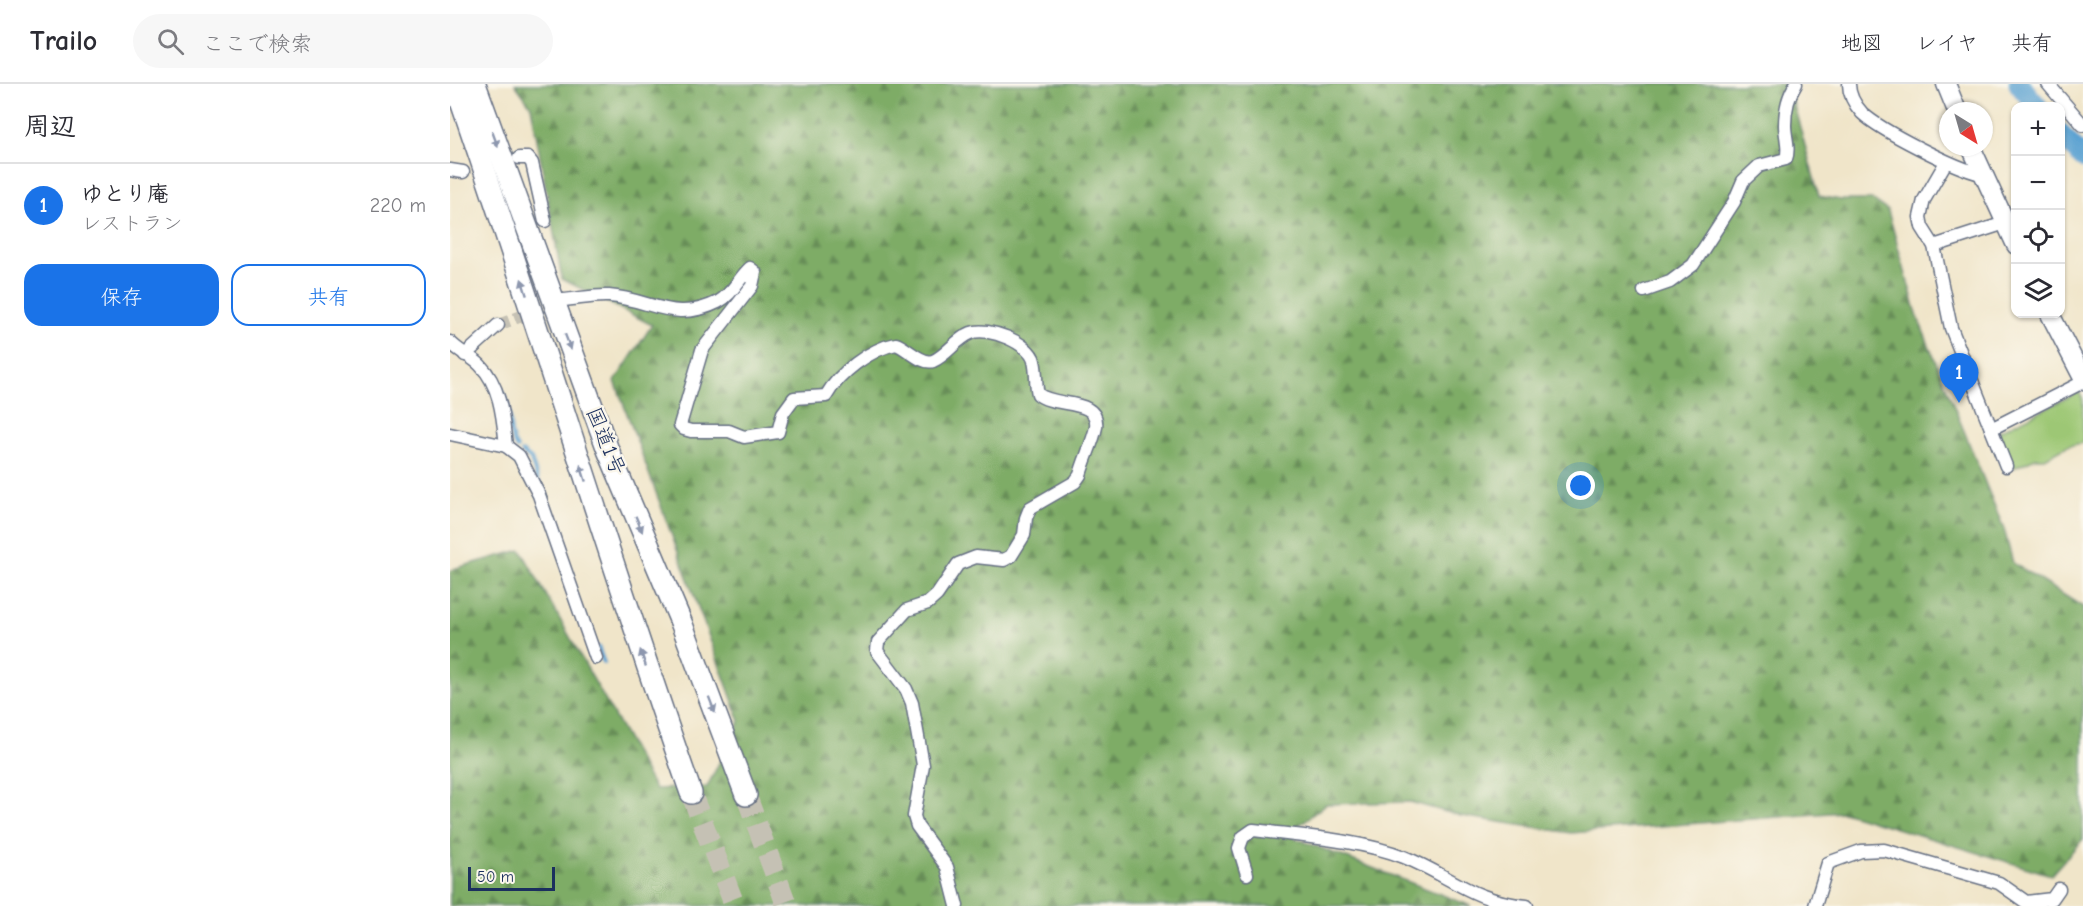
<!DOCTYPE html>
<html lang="ja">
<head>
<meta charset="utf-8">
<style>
	:root { --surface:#fff; --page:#f7f7f7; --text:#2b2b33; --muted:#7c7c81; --line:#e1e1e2; --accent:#1a73e8 }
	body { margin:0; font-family:"Comic Neue","Klee One",sans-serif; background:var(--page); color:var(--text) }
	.controls { position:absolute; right:18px; top:18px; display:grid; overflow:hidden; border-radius:12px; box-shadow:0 2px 4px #0004 }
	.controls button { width:54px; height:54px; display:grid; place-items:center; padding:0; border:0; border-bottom:2px solid var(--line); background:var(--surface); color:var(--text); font:30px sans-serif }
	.compass { position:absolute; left:1489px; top:18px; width:54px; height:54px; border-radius:50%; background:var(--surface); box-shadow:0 2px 4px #0004; rotate:143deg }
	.scale { position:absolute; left:18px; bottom:15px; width:87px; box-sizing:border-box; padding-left:6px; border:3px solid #1b2f5e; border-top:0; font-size:16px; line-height:21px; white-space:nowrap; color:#1b2f5e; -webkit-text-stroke:4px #fbf7ec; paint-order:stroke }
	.you { position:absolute; left:1131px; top:402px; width:21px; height:21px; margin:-15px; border:4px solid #fff; border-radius:50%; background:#1a73e8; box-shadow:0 0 0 9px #1a73e833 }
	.badge { display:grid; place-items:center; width:39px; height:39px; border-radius:50%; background:var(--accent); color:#fff; font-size:20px; font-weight:700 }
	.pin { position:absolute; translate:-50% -50px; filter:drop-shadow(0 2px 3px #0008) }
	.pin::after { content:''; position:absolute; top:32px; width:21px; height:18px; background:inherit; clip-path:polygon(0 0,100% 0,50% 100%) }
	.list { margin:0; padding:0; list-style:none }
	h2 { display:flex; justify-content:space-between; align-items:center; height:78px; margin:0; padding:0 24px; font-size:26px }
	h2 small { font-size:20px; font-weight:400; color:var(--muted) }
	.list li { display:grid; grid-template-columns:39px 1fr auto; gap:18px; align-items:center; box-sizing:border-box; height:84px; padding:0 24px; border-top:2px solid var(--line) }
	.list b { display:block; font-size:22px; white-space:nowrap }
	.list p { margin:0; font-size:20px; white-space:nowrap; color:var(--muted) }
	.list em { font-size:20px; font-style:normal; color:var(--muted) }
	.actions { display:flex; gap:12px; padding:18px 24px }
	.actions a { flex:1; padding:14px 0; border:2px solid var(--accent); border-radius:18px; text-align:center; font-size:21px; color:var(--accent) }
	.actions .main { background:var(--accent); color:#fff }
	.icon { flex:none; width:33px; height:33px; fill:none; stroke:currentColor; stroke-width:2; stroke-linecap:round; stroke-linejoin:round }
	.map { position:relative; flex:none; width:1633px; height:822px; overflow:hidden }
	header { display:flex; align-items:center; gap:36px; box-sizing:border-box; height:84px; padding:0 30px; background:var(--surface); border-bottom:2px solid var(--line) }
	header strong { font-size:28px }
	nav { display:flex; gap:33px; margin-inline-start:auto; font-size:21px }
	.search { width:420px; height:54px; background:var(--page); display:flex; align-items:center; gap:15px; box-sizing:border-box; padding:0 21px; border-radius:33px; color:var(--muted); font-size:22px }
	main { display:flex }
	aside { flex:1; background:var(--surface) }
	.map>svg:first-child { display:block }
</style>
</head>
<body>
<header>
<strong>Trailo</strong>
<div class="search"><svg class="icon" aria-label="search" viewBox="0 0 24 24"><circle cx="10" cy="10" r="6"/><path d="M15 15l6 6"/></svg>ここで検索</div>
<nav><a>地図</a><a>レイヤ</a><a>共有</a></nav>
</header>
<main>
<aside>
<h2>周辺<small></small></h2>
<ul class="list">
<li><span class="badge">1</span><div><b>ゆとり庵</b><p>レストラン</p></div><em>220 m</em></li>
</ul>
<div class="actions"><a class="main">保存</a><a>共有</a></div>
</aside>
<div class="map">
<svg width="1633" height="822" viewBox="0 0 1633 822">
	<defs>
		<pattern id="forest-firs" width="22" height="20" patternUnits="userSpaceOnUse" patternTransform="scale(1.5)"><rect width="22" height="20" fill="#7eac66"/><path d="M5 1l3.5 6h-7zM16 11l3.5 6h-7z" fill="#668c57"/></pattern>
	</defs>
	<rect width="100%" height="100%" fill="#fbf7ec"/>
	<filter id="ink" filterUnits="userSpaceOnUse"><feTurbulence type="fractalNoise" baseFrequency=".0167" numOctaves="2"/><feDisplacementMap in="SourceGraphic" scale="12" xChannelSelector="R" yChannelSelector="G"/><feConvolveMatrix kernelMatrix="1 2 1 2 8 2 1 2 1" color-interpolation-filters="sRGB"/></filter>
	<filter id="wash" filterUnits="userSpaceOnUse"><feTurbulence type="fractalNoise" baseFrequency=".008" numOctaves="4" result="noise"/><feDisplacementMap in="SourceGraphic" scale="24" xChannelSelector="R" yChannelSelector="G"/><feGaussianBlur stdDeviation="1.35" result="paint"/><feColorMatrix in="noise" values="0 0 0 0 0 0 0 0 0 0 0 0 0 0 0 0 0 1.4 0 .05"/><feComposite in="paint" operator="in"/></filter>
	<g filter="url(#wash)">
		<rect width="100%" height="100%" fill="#f0e5c9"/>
		<polygon fill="url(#forest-firs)" stroke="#4c6e62" stroke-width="1.5" points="65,0 1338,0 1369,112 1391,116 1422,116 1438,127 1468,234 1554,445 1563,479 1633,523 1633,755 1601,791 1393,728 1121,749 1011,732 960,718 876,720 837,751 1021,822 0,822 0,488 3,485 71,466 205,705 257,703 290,637 165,297 202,241 112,195 81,22"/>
		<polygon fill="#9dc774" stroke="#5c7b69" stroke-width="1.5" points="1629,308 1633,316 1633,359 1617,362 1595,374 1585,374 1564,384 1545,349"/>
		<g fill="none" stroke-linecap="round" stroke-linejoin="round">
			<g stroke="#5ca2d2" stroke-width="4">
				<path d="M51 306C64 323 55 348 67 364"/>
				<polyline points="72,368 81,375 89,400"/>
				<polyline points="148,563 154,579"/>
			</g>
			<g stroke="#5ca2d2" stroke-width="21">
				<polyline points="1569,0 1587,22"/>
				<polyline points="1610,50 1633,74"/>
			</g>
		</g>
	</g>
	<g filter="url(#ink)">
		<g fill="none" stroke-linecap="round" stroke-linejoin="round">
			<polyline stroke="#c5c1b4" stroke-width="12" stroke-dasharray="12 6" stroke-linecap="butt" points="48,241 109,218"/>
			<g stroke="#c5c1b4" stroke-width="21" stroke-dasharray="21 10" stroke-linecap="butt">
				<polyline points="241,709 285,822"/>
				<polyline points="296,711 337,822"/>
			</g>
			<g stroke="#666f83" stroke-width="15">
				<g id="minor">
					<path d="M1399 0C1399 11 1404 20 1412 29 1431 47 1505 84 1531 90"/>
					<polyline points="1598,0 1633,41"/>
					<polyline points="69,74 78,74 82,79 95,137"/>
					<polyline points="1496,78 1474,116 1470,133 1472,143 1484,162 1501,244 1556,382"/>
					<polyline points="0,86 13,88"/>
					<polyline points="1484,162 1555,139"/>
					<path d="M1194 207 1220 198 1243 181 1284 118 1293 97 1309 82 1336 75C1340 64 1335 53 1335 41 1335 27 1338 12 1346 0"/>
					<path d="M113 216C128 215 144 211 159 212 200 215 225 240 268 218 283 210 288 195 300 184L305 188 302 202 252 266 230 341 234 345 241 347H279L294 353 328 348 333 329 344 314 376 312C389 289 420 265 446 260 456 263 472 281 483 277 497 271 506 255 521 249 538 242 580 259 584 277 587 288 585 299 588 310 603 324 650 313 646 343 643 358 634 376 630 391L625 398 580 424 576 434 574 451 561 472 554 476 526 473 508 480 487 511 478 519 457 526 428 558 427 567 456 605 462 619 473 681 464 732 467 742 497 783 507 822"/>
					<path d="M0 258C9 268 21 272 30 281 51 302 53 335 56 362"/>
					<polyline points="15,271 48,241"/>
					<polyline points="1541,345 1633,298"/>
					<polyline points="0,350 56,362 69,372 89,411 146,574"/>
					<path d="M797 790 789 764 793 753 803 746C849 752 911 756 954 773 1001 792 1022 817 1077 822"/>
					<polyline points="1365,822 1378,779 1411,767 1434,766 1549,799 1576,818 1602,815 1609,805"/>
				</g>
			</g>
			<g stroke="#666f83" stroke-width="21">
				<g id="secondary">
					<polyline points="1496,0 1507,27"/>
					<polyline points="1521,63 1566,161"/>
					<polyline points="1600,230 1633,294"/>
				</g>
			</g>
			<g stroke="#666f83" stroke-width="24">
				<g id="trunk">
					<path d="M5 0C87 235 158 474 241 709"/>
					<polyline points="25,0 158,366 231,538 296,711"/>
				</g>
			</g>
			<use href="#minor" stroke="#fff" stroke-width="12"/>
			<use href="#secondary" stroke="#fff" stroke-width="18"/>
			<use href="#trunk" stroke="#fff" stroke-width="21"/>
		</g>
		<defs><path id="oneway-solid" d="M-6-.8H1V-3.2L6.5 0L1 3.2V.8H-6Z" transform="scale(1.5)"/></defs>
		<g fill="#8d97ae">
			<use href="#oneway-solid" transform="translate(45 55) rotate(70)"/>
			<use href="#oneway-solid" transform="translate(74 203) rotate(-108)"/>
			<use href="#oneway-solid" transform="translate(118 258) rotate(69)"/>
			<use href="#oneway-solid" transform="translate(133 389) rotate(-108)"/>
			<use href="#oneway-solid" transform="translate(189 440) rotate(67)"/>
			<use href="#oneway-solid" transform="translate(193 574) rotate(-109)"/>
			<use href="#oneway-solid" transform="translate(262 621) rotate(69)"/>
		</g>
	</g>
	<g text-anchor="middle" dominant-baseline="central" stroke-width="5" stroke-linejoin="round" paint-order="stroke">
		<g font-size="21" fill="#1b2f5e" stroke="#fbf7ec">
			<text transform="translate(156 357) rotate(68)">国道1号</text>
		</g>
	</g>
</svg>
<div class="controls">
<button>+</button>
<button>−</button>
<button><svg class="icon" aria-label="locate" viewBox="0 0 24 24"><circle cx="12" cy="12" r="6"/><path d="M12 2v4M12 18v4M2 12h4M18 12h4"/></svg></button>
<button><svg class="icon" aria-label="layers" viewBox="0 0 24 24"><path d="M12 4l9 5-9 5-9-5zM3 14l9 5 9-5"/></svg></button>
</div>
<svg class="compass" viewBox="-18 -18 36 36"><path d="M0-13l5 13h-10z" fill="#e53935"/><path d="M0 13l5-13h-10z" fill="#7c7c81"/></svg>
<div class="scale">50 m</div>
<div class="you"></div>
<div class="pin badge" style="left:1509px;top:319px">1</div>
</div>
</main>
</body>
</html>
